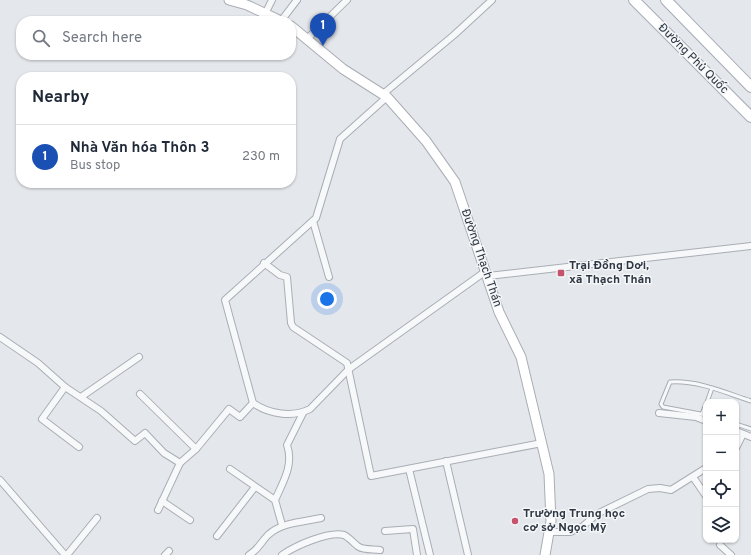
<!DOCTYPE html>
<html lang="en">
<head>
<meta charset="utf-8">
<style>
	:root { --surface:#fff; --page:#f6f6f7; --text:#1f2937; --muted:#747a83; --line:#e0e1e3; --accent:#d93025 }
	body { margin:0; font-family:Overpass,sans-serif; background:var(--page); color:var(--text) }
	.controls { position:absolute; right:12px; bottom:12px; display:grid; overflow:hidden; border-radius:8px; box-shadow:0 1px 3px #0004 }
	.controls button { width:36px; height:36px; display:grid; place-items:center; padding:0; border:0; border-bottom:1px solid var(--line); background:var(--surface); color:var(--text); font:20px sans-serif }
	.you { position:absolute; left:327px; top:299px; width:14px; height:14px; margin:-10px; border:3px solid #fff; border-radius:50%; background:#1a73e8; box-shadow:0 0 0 6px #1a73e833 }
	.badge { display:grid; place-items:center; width:26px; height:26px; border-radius:50%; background:var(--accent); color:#fff; font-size:13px; font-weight:700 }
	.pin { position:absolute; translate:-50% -33px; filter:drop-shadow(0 1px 2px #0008) }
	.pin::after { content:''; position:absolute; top:21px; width:14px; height:12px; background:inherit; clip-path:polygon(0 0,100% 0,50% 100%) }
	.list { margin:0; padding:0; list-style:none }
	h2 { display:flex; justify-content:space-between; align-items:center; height:52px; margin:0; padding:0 16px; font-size:17px }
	h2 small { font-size:13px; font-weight:400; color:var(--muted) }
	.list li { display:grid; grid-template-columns:26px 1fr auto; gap:12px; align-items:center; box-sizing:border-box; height:64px; padding:0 16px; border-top:1px solid var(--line) }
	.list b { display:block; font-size:15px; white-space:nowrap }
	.list p { margin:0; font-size:13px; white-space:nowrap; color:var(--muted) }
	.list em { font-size:13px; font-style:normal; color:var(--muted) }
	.icon { flex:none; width:22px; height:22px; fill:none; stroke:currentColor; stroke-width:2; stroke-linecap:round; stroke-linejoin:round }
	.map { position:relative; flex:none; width:751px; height:555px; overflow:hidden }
	.search { position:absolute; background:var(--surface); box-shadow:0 1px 3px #0004; left:16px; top:16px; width:280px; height:44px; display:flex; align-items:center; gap:10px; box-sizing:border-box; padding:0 14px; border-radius:16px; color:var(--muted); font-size:15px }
	.panel { position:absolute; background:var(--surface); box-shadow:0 1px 3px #0004; left:16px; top:72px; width:280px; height:116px; border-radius:16px }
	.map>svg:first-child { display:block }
</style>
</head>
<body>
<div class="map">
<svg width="751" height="555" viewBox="0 0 751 555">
	<rect width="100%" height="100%" fill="#e4e7eb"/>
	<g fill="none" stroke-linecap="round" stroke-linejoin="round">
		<g stroke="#a9aeb5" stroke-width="5">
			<g id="lane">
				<polyline points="707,402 712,388"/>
				<polyline points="702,414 706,404"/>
				<path d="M706 415 663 407 661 404 670 382C698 380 726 393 751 401"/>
				<polyline points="736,424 751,429"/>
			</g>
		</g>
		<g stroke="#a9aeb5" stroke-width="8">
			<g id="street">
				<polyline points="265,14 272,0"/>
				<polyline points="281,21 297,0"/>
				<polyline points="307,39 347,0"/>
				<polyline points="383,94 454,35 492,0"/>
				<path d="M387 97 340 139 316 218 225 300 253 403C269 414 292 418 310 409L349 369 486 271"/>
				<polyline points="313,221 329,277"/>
				<polyline points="264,263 280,275 287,277 291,323 293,327 347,363 371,476 542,443"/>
				<polyline points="488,276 751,246"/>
				<polyline points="0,337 38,363 65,387 101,411 135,441 145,433 164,453 180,463 158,510"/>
				<polyline points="65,387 42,419 79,447"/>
				<polyline points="140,394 196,449 180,463"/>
				<polyline points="81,397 139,357"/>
				<polyline points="659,413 696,417 706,421"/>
				<polyline points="736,431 751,437"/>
				<polyline points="736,448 743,434"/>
				<polyline points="196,449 229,409 240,417 253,403"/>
				<polyline points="446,461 468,555"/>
				<path d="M230 469 275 500C283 482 294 465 287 445L303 413"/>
				<polyline points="409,469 430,555"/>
				<polyline points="693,477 706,496"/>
				<polyline points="0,480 65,555"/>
				<polyline points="275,500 282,525"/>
				<polyline points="162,501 190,520"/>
				<polyline points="385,531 413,529 417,555"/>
				<polyline points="549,532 570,532 582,527 597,514 648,489 660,488 671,490 706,468"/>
				<polyline points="217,536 255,487"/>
				<polyline points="720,545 731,555"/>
				<polyline points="67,555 97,518"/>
				<polyline points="165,555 169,551"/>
				<path d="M249 555C259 549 260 543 268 535 282 522 303 522 321 518"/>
				<path d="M282 555C295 546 328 531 344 535 349 537 354 544 359 547 364 550 374 549 380 550"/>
			</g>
		</g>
		<g stroke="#a9aeb5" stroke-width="11">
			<g id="secondary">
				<polyline points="229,0 247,5 281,21"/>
				<polyline points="291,26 343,69 387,97 426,141 455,182 499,312 521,357 549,474 551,521 545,555"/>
			</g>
		</g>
		<g stroke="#a4acb6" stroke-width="12">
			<g id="primary">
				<polyline points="634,0 751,117"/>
				<polyline points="666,0 751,87"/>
			</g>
		</g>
		<use href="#lane" stroke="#f7f8f9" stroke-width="3"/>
		<use href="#street" stroke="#f7f8f9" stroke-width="6"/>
		<use href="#secondary" stroke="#fff" stroke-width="9"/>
		<use href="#primary" stroke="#fff" stroke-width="10"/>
	</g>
	<g fill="#c6536c" stroke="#f4f6f8" stroke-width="1.5">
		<rect x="557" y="269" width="8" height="8" rx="2"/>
		<circle cx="515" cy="521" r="4"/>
	</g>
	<g text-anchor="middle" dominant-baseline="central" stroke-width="3" stroke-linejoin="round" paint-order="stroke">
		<g font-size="12" fill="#2d3642" stroke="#f4f6f8">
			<text transform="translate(693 59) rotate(45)">Đường Phủ Quốc</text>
			<text transform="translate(481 258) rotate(71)">Đường Thạch Thán</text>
		</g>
		<g font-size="12" font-weight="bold" fill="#2d3642" stroke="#f4f6f8" text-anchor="start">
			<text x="569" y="266">Trại Đồng Dơi,<tspan x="569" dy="14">xã Thạch Thán</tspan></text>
			<text x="523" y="514">Trường Trung học<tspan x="523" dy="14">cơ sở Ngọc Mỹ</tspan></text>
		</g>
	</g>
</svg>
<div class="controls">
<button>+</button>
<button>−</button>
<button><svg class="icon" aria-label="locate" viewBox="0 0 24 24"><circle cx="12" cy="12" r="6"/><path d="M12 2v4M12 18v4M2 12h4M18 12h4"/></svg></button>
<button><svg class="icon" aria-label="layers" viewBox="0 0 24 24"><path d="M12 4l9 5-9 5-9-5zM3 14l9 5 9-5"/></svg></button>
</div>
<div class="you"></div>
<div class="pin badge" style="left:323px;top:46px;background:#1a4fb4">1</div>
<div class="search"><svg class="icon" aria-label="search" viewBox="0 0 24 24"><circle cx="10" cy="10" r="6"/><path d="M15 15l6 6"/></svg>Search here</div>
<section class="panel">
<h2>Nearby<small></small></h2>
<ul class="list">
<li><span class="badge" style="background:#1a4fb4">1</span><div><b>Nhà Văn hóa Thôn 3</b><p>Bus stop</p></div><em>230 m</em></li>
</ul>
</section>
</div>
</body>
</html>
